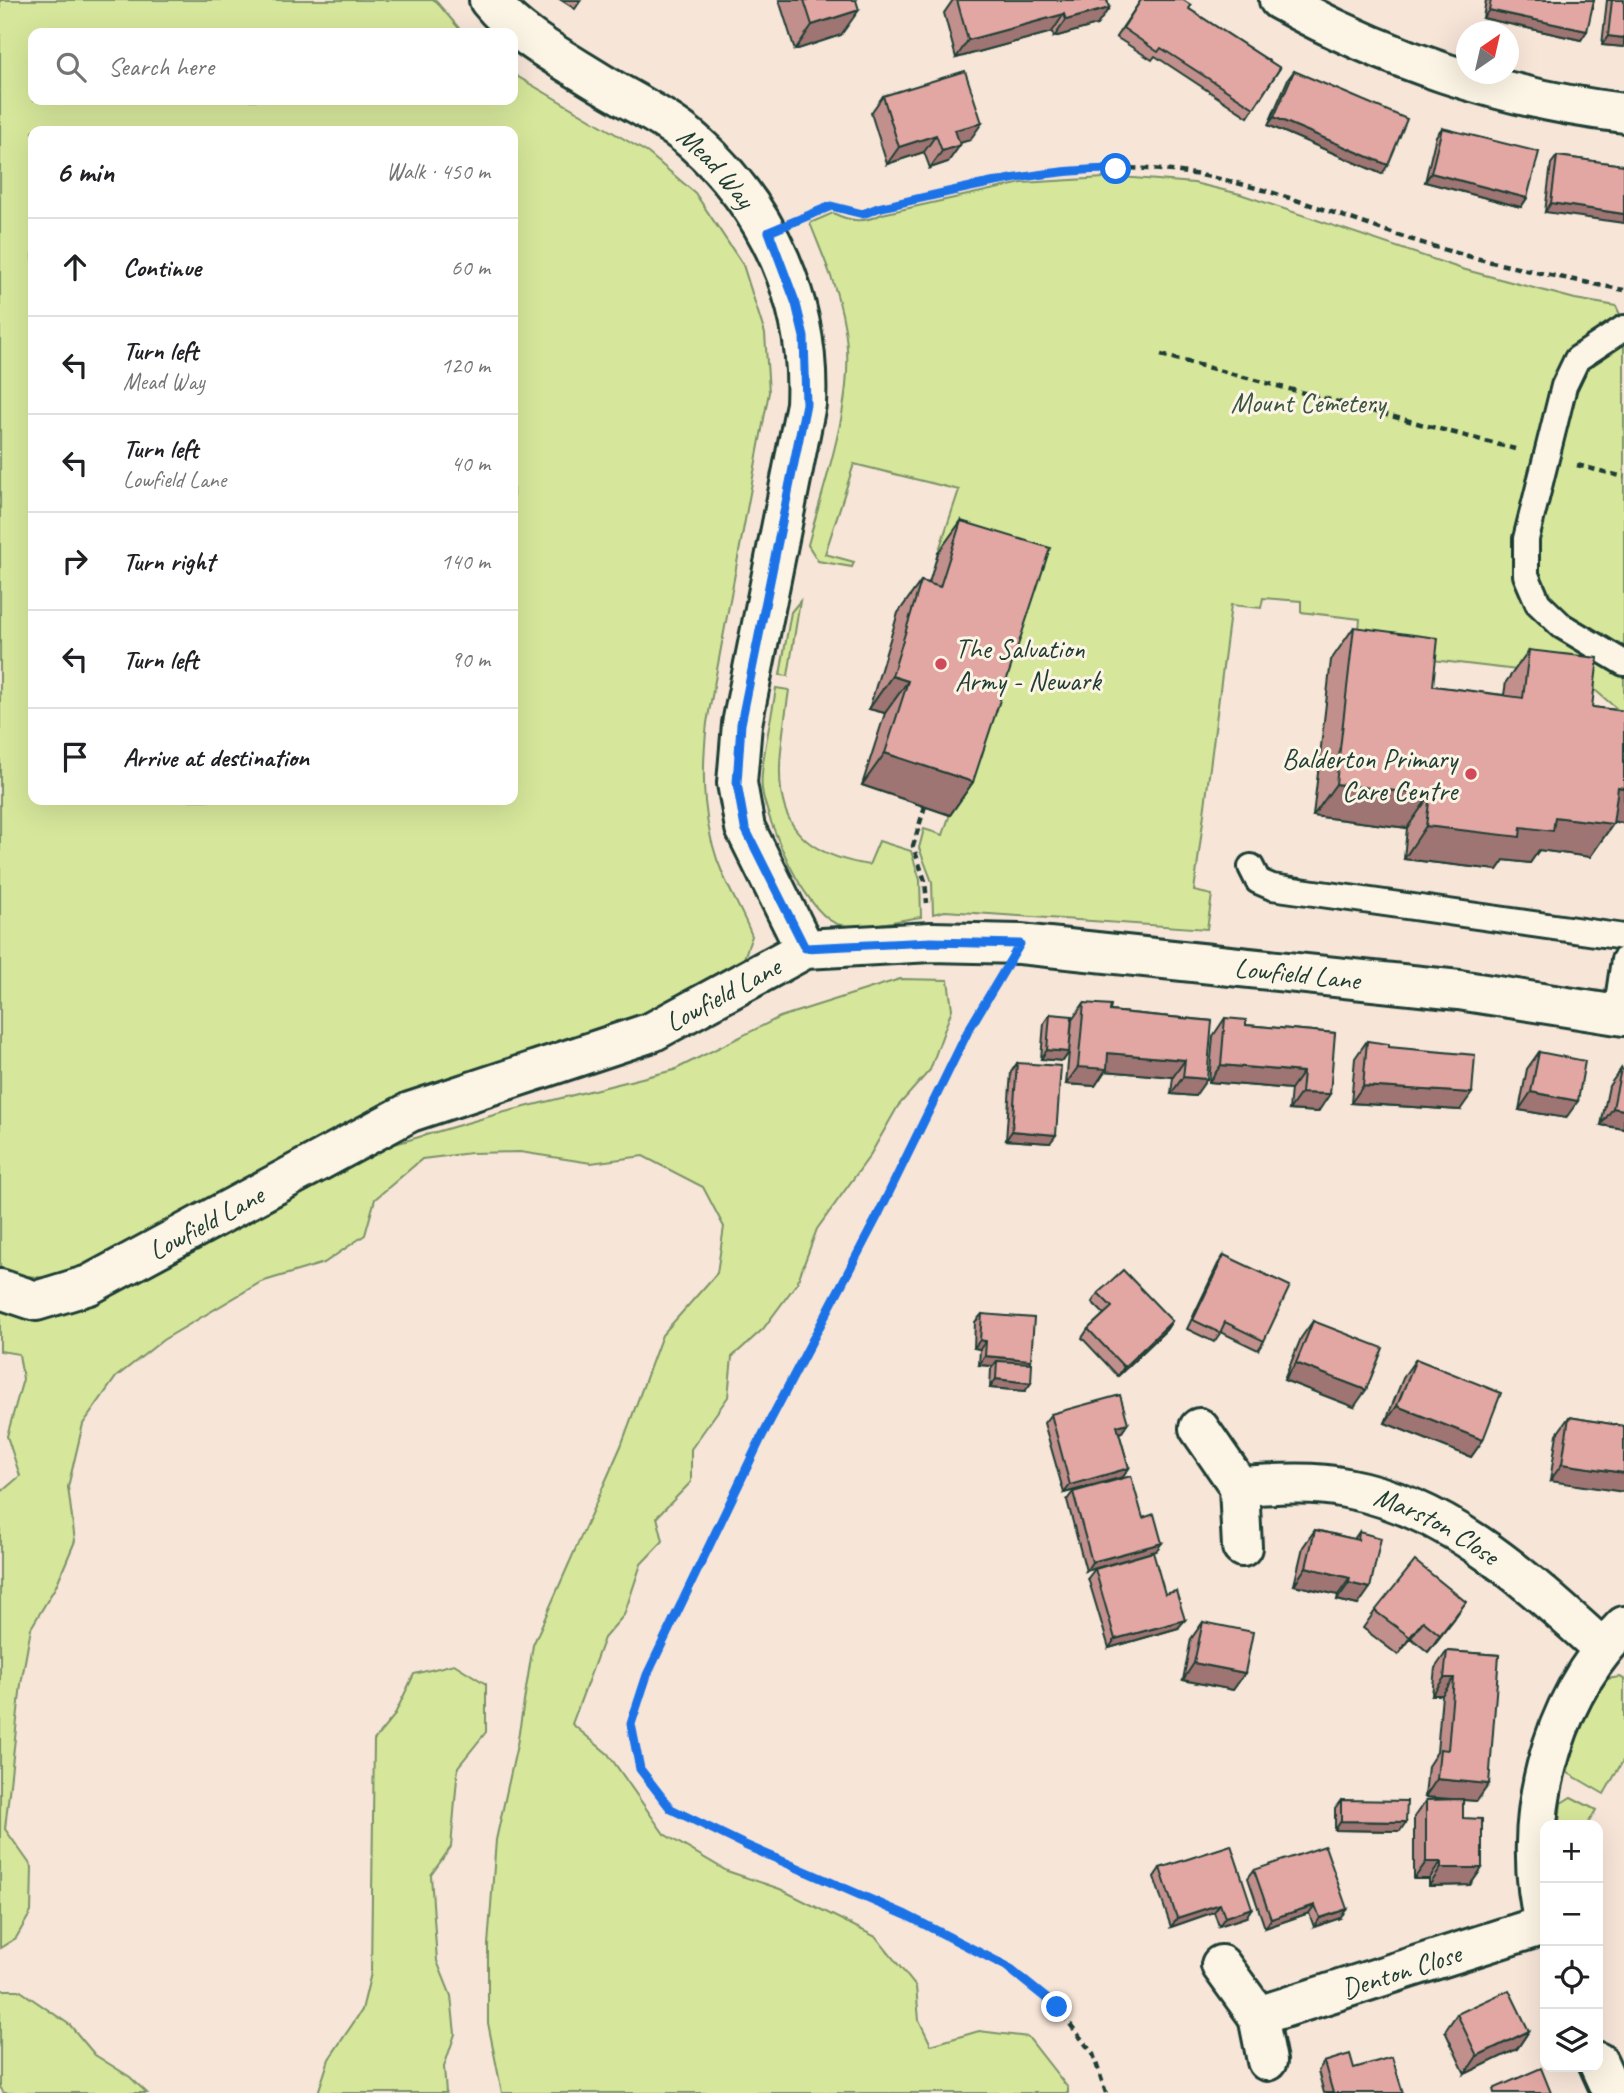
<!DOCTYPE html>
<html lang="en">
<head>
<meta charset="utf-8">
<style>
	:root { --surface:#fff; --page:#f2f2f2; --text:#202124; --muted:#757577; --line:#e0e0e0 }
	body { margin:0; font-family:Caveat,sans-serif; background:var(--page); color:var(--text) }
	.controls { position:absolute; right:21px; bottom:21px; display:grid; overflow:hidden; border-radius:14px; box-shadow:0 7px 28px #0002 }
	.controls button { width:63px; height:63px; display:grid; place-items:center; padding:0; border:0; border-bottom:2px solid var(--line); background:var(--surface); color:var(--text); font:35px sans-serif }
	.compass { position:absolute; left:1456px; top:21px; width:63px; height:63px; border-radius:50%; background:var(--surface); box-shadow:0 7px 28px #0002; rotate:34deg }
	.stop { position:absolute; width:21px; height:21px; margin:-16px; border:5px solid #1a73e8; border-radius:50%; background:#fff }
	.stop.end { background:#1a73e8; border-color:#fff; box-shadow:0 2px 7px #0008 }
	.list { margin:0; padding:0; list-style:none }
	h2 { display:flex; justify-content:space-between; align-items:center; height:91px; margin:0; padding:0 28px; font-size:30px }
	h2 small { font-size:23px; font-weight:400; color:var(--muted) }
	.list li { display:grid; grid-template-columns:46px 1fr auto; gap:21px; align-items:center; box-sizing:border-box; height:98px; padding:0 28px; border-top:2px solid var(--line) }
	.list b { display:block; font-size:26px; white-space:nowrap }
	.list p { margin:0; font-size:23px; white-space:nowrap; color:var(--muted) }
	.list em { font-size:23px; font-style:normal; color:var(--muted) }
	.icon { flex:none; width:38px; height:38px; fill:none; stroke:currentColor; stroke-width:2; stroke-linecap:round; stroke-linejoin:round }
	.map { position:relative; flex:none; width:1624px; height:2093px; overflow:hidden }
	.search { position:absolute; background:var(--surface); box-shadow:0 7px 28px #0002; left:28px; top:28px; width:490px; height:77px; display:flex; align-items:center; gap:18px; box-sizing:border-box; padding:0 24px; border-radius:14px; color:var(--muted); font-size:26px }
	.panel { position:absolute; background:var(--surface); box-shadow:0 7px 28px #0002; left:28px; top:126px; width:490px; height:679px; border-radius:14px }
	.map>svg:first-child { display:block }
</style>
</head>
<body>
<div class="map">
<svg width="1624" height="2093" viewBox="0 0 1624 2093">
	<rect width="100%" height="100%" fill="#f7e5d8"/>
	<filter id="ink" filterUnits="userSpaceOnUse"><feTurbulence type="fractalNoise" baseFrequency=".0143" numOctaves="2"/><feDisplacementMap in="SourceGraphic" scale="14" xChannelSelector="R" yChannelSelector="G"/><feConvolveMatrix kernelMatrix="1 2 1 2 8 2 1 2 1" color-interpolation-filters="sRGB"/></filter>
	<g filter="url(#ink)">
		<g fill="#d6e79b" stroke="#7a9268" stroke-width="2" fill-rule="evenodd">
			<path d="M0 0H435L463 33H33V100H513V74L648 153 695 193 743 265 765 334 769 392 707 723C701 776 702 828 724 877 733 897 744 915 752 936L744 958 711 980 654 1009 598 1036 394 1103 55 1279 0 1273ZM33 131H513V800H33Z"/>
			<path d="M1121 177 1194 183 1240 194 1462 269 1575 299 1616 306 1624 323V715L1595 690 1593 679 1357 651 1360 619 1301 612V601L1263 598 1261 608 1231 605 1194 891 1212 895 1207 929 945 911 933 914 932 882 919 848 924 829 943 835 1027 581 938 553 959 490 854 464 825 554 854 562 852 567 818 561 808 545C825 479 858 393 844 324 838 289 823 256 810 223L833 213C851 222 864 223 882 214L1022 183Z"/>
			<polygon points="800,601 788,676 780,675 791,612"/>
			<path d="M776 688 789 690C777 775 759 847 869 865L879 841 911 851 920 880 921 917C897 920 865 930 841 925 807 919 766 820 762 789 759 769 773 711 776 688Z"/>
			<polygon points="900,979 948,980 952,1009 930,1070 898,1106 869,1157 817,1229 797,1283 763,1329 732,1357 728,1397 691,1449 691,1482 657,1517 663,1541 641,1564 624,1615 604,1638 572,1724 608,1754 664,1834 727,1871 780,1889 876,1937 916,1987 919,2020 931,2045 979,2031 1028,2037 1068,2088 1068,2093 502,2093 488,2023 488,1945 496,1840 517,1745 533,1645 621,1446 662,1335 717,1273 724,1227 703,1187 643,1156 591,1163 520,1152 471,1153 422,1159 375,1199 365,1235 324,1263 261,1282 163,1340 116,1377 83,1424 68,1487 75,1541 56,1586 31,1628 21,1684 5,1829 32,1867 31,1912 16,1938 0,1948 0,1493 20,1476 7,1436 23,1379 19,1354 0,1351 0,1311 32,1320 54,1315 378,1149 501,1113 674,1070 780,1017"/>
			<polygon points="454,1664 486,1684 486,1732 458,1767 451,1847 431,1875 437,1961 451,1996 455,2034 444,2067 446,2093 318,2093 329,2059 362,2010 371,1973 374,1740 394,1716 414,1674"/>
			<path d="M1620 1677 1624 1679V1759L1604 1794 1568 1773C1568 1739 1589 1707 1607 1679Z"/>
			<polygon points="1571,1797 1596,1810 1587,1825 1559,1825 1561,1803"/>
			<polygon points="0,1990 19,1990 70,2025 95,2055 130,2077 147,2093 4,2093 0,2087"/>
		</g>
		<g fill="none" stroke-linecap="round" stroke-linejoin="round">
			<g stroke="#1f3d34" stroke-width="30">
				<g id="lane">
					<polyline points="1624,328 1577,359 1564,386 1526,539 1526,575 1538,603 1562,626 1624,663"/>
					<polyline points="1251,867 1258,881 1272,887 1624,937"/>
					<polyline points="1616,1014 1624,960"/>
				</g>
			</g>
			<g stroke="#1f3d34" stroke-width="44">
				<g id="street">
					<path id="s1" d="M489 0C518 36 561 58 599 82 630 101 667 118 693 141 769 208 811 303 806 404L742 724 737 783 745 828 805 949"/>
					<path d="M1279 0C1385 59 1503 99 1624 113"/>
					<path id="s2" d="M0 1289 36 1301 89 1285 410 1112 652 1032 805 949 931 942 1020 944 1459 990 1624 1016"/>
					<polyline points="1199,1428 1239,1486 1242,1547"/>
					<path id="s3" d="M1239 1486C1275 1484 1311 1481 1346 1488 1450 1507 1526 1580 1602 1648"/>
					<path d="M1545 1927C1519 1824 1549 1701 1624 1626"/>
					<polyline points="1221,1965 1258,2016 1267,2061"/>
					<path id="s4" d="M1258 2016 1544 1925"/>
					<polyline points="1598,2062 1612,2093"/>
				</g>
			</g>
			<g stroke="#1f3d34" stroke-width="4.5" stroke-dasharray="7 5" stroke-linecap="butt">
				<path d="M802 218 831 206C850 213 860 215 879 208 972 187 1065 161 1162 170 1255 178 1343 219 1432 246 1495 265 1560 277 1624 290"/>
				<polyline points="1161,355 1515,449"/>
				<polyline points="1577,465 1624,477"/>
				<polyline points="925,806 913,846 925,881 927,903"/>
				<polyline points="997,984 968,1031 877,1217 761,1438 647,1675 631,1724 640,1769 671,1809 745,1845 906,1915 1006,1966 1057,2007 1093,2054 1106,2093"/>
			</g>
			<use href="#lane" stroke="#fcf5e5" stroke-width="24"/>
			<use href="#street" stroke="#fcf5e5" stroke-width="38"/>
		</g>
		<g fill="#c2908c" stroke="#1f3d34" stroke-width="2">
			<polygon points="561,0 581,0 575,9"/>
			<polygon points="779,0 856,0 841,35 795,50"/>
			<polygon points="953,0 1107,0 1109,8 1097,25 1054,37 1052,32 956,58 944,13"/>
			<polygon points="1141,0 1189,9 1280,68 1248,117 1155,56 1152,60 1116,37"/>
			<polygon points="1486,0 1594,0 1581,40 1483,18"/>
			<polygon points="1607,0 1624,0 1624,47 1602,45"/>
			<polygon points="1294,71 1382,174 1268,125 1288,79"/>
			<polygon points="883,96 970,140 959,143 960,145 948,162 930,168 924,152 887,164 871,113"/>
			<polygon points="1442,128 1527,198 1521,207 1425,182 1436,136"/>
			<polygon points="1557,156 1624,165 1545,212 1551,164"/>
			<polygon points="961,521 973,782 950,815 862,785 885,713 869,709 898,613 921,581 929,583 938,553"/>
			<polygon points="1354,627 1433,686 1504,695 1506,682 1529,650 1592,707 1624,711 1624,823 1613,822 1613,824 1590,857 1539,850 1530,863 1504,860 1497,870 1404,859 1407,828 1313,816 1331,660"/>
			<polygon points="1084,1003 1110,1011 1212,1021 1195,1096 1171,1094 1173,1077 1105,1071 1095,1086 1066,1084 1072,1020"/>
			<polygon points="1050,1014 1069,1052 1063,1061 1041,1059 1044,1023"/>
			<polygon points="1225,1018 1246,1025 1335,1033 1318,1112 1289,1110 1291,1089 1209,1082 1213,1036"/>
			<polygon points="1367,1041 1389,1047 1460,1110 1351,1103 1355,1058"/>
			<polygon points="1539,1052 1566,1118 1519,1110 1527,1069"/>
			<polygon points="1017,1063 1050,1143 1006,1140 1011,1072"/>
			<polygon points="1621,1069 1624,1129 1601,1125 1609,1086"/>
			<polygon points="1224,1255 1264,1341 1258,1350 1221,1332 1214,1342 1187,1329 1218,1264"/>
			<polygon points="1098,1293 1172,1321 1166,1330 1118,1376 1082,1338 1088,1329 1104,1314 1092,1302"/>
			<polygon points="982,1314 1029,1363 1031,1383 1025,1391 990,1388 991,1369 993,1366 979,1365 980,1349 974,1348 975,1322"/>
			<polygon points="1313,1321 1354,1407 1284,1380 1301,1338"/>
			<polygon points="1416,1359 1483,1440 1471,1457 1385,1423 1404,1376"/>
			<polygon points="1051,1414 1128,1423 1122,1432 1119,1433 1129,1468 1123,1477 1064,1493 1044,1423"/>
			<polygon points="1569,1417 1624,1426 1550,1481 1557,1434"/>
			<polygon points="1073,1492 1156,1551 1086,1571 1067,1500"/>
			<polygon points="1315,1530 1354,1539 1359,1532 1358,1605 1337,1600 1338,1595 1294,1585 1303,1547"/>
			<polygon points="1095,1569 1178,1628 1109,1648 1088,1578"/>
			<polygon points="1375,1611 1454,1619 1428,1652 1411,1638 1398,1655 1363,1628"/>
			<polygon points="1203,1622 1245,1673 1233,1690 1183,1680 1191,1639"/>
			<polygon points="1447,1651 1499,1655 1477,1801 1463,1800 1463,1818 1482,1868 1470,1885 1429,1886 1429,1879 1414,1879 1414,1817 1426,1800 1458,1799 1425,1797 1428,1766 1437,1752 1442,1695 1432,1695 1435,1668"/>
			<polygon points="1341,1800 1400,1831 1335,1830 1335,1808"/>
			<polygon points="1160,1868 1246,1917 1219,1926 1214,1912 1171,1927 1154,1877"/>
			<polygon points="1254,1870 1340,1918 1314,1927 1309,1913 1265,1928 1248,1878"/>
			<polygon points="1457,2014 1529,2031 1517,2049 1465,2074 1445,2031"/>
			<polygon points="1324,2062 1354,2068 1403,2093 1324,2093 1318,2071"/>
		</g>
		<g fill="#9e7572" stroke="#1f3d34" stroke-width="2">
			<polygon points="1109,8 1097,25 1054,37 1066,20"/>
			<polygon points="859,10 841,35 795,50 812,25"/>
			<polygon points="1489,10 1587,31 1581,40 1483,18"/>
			<polygon points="1064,14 1052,32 956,58 968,40"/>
			<polygon points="1608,36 1624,38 1624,47 1602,45"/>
			<polygon points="1274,117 1388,165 1382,174 1268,125"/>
			<polygon points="982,123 970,140 943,148 955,130"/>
			<polygon points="936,135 924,152 887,164 899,147"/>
			<polygon points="960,145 948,162 930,168 942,151"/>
			<polygon points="1431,173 1527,198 1521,207 1425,182"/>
			<polygon points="1551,203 1624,214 1624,223 1545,212"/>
			<polygon points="892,676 908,681 885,713 869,709"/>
			<polygon points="885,753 973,782 950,815 862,785"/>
			<polygon points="1336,784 1430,795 1407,828 1313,816"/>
			<polygon points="1618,787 1624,788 1624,823 1595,819"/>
			<polygon points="1555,817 1613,824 1590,857 1539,850 1530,863 1504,860 1497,870 1404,859 1426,826 1521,827"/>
			<polygon points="1047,1050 1069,1052 1063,1061 1041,1059"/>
			<polygon points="1108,1053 1185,1060 1173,1077 1105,1071 1095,1086 1066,1084 1078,1067"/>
			<polygon points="1221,1065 1303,1072 1291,1089 1209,1082"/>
			<polygon points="1183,1077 1207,1079 1195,1096 1171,1094"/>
			<polygon points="1363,1086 1472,1093 1460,1110 1351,1103"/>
			<polygon points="1531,1092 1578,1101 1566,1118 1519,1110"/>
			<polygon points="1301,1093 1330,1094 1318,1112 1289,1110"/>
			<polygon points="1613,1108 1624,1110 1624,1129 1601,1125"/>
			<polygon points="1012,1131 1056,1135 1050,1143 1006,1140"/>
			<polygon points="1172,1321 1166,1330 1118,1376 1124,1367"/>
			<polygon points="980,1340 986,1341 980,1349 974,1348"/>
			<polygon points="985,1356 1031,1360 1025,1368 997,1361 993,1366 979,1365"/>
			<polygon points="1296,1363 1366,1390 1354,1407 1284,1380"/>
			<polygon points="996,1379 1031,1383 1025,1391 990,1388"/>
			<polygon points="1397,1406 1483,1440 1471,1457 1385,1423"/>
			<polygon points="1128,1423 1122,1432 1111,1435 1117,1426"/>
			<polygon points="1562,1464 1624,1473 1624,1492 1550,1481"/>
			<polygon points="1129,1468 1123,1477 1064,1493 1070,1485"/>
			<polygon points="1162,1543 1156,1551 1086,1571 1092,1562"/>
			<polygon points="1306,1567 1350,1578 1338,1595 1294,1585"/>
			<polygon points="1349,1583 1370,1588 1358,1605 1337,1600"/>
			<polygon points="1466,1602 1454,1619 1428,1652 1440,1635"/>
			<polygon points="1185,1620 1178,1628 1109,1648 1115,1639"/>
			<polygon points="1423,1621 1411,1638 1398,1655 1410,1637"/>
			<polygon points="1194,1663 1245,1673 1233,1690 1183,1680"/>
			<polygon points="1444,1678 1454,1678 1442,1695 1432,1695"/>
			<polygon points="1437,1779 1489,1784 1477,1801 1425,1797"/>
			<polygon points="1341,1821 1406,1822 1400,1831 1335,1830"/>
			<polygon points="1426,1862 1441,1862 1429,1879 1414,1879"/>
			<polygon points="1441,1868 1482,1868 1470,1885 1429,1886"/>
			<polygon points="1220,1904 1214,1912 1171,1927 1177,1918"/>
			<polygon points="1315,1905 1309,1913 1265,1928 1271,1919"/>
			<polygon points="1252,1908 1246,1917 1219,1926 1225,1917"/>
			<polygon points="1347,1909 1340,1918 1314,1927 1320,1918"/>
			<polygon points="1529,2031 1517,2049 1465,2074 1477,2056"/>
		</g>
		<g fill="#e2a7a3" stroke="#1f3d34" stroke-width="2">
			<polygon points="804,0 856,0 859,10 812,25"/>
			<polygon points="957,0 1107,0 1109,8 1066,20 1064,14 968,40"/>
			<polygon points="1141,0 1183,0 1191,5 1189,9 1280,68 1254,108 1161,48 1158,52 1123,28"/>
			<polygon points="1491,0 1594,0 1587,31 1489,10"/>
			<polygon points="1612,0 1624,0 1624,38 1608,36"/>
			<polygon points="965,71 982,123 955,130 960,145 942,151 936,135 899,147 883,96"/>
			<polygon points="1294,71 1407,119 1388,165 1274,117"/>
			<polygon points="1442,128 1539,152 1527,198 1431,173"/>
			<polygon points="1557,156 1624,165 1624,214 1551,203"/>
			<polygon points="961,521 1050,548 973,782 885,753 908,681 892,676 921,581 940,587"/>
			<polygon points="1354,627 1438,638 1433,686 1523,698 1529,650 1598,658 1592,707 1624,711 1624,788 1618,787 1613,824 1555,817 1553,831 1521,827 1520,837 1426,826 1430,795 1336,784"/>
			<polygon points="1084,1003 1111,1005 1110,1011 1212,1021 1207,1079 1183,1077 1185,1060 1108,1053 1107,1069 1078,1067"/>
			<polygon points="1050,1014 1072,1016 1069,1052 1047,1050"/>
			<polygon points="1225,1018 1246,1020 1246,1025 1335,1033 1330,1094 1301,1093 1303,1072 1221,1065"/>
			<polygon points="1367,1041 1389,1044 1389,1047 1475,1055 1472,1093 1363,1086"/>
			<polygon points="1539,1052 1585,1061 1578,1101 1531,1092"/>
			<polygon points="1017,1063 1061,1066 1056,1135 1012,1131"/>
			<polygon points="1621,1069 1624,1070 1624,1110 1613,1108"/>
			<polygon points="1224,1255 1290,1286 1264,1341 1225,1322 1220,1333 1193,1320"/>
			<polygon points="1123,1270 1172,1321 1124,1367 1088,1329 1112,1307 1098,1293"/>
			<polygon points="982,1314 1034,1318 1031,1360 985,1356 986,1341 980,1340"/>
			<polygon points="1313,1321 1383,1348 1366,1390 1296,1363"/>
			<polygon points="1416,1359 1501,1393 1483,1440 1397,1406"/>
			<polygon points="997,1361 1032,1363 1031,1383 996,1379"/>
			<polygon points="1120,1395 1128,1423 1117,1426 1129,1468 1070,1485 1051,1414"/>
			<polygon points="1569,1417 1624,1426 1624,1473 1562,1464"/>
			<polygon points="1131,1476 1143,1518 1154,1514 1162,1543 1092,1562 1073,1492"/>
			<polygon points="1315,1530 1358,1540 1359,1532 1381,1538 1370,1588 1349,1583 1350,1578 1306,1567"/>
			<polygon points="1153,1552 1165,1594 1176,1591 1185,1620 1115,1639 1095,1569"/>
			<polygon points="1415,1561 1466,1602 1440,1635 1423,1621 1410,1637 1375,1611"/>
			<polygon points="1203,1622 1253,1632 1245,1673 1194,1663"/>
			<polygon points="1447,1651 1499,1655 1489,1784 1437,1779 1440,1749 1448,1750 1454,1678 1444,1678"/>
			<polygon points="1463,1799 1463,1818 1482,1819 1482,1868 1441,1868 1441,1862 1426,1862 1426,1800"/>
			<polygon points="1341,1800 1407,1801 1406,1822 1341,1821"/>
			<polygon points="1231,1845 1252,1908 1225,1917 1220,1904 1177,1918 1160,1868"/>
			<polygon points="1325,1846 1347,1909 1320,1918 1315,1905 1271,1919 1254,1870"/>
			<polygon points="1509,1990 1529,2031 1477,2056 1457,2014"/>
			<polygon points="1350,2054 1354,2068 1392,2057 1403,2093 1333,2093 1324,2062"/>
			<polygon points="1541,2068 1551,2093 1494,2093 1493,2089"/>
		</g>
	</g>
	<g fill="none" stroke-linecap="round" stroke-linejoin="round" filter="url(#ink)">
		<path stroke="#1a73e8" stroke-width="9" d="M1057 2007 1006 1966 906 1915 745 1845 671 1809 640 1769 631 1724 647 1675 761 1438 877 1217 968 1031 1020 944 931 942 805 948 745 828 737 783 741 724 806 404 804 337 796 304 769 232 831 206 863 214 878 208C957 190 1035 169 1116 169"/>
	</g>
	<g fill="#d1495b" stroke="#fcf5e5" stroke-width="2.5">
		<circle cx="941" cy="664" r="7"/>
		<circle cx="1471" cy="774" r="7"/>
	</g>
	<g text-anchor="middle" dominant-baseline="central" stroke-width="6" stroke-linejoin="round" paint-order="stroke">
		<g font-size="28" fill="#1f3d34" stroke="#fcf5e5">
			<text stroke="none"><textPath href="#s1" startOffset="284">Mead Way</textPath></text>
			<text stroke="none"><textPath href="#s2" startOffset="1381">Lowfield Lane</textPath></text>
			<text stroke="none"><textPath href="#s2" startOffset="793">Lowfield Lane</textPath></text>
			<text stroke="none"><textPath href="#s2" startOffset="226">Lowfield Lane</textPath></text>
			<text stroke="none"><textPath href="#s3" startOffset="206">Marston Close</textPath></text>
			<text stroke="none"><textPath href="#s4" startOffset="150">Denton Close</textPath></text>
		</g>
		<g font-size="28" fill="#3a5643" stroke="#fcf5e5">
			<text x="1308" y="402">Mount Cemetery</text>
		</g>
		<g font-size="28" fill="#1f3d34" stroke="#fcf5e5" text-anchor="start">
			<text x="955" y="648">The Salvation<tspan x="955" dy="32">Army - Newark</tspan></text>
			<text x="1457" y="758" text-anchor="end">Balderton Primary<tspan x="1457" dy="32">Care Centre</tspan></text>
		</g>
	</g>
</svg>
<div class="controls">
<button>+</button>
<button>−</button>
<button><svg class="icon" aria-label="locate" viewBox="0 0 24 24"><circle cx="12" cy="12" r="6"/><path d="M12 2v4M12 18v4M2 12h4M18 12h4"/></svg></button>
<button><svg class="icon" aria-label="layers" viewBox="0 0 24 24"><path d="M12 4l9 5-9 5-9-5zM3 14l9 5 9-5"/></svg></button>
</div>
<svg class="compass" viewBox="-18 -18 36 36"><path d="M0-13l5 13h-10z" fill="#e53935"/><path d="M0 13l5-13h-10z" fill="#757577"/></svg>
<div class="stop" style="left:1116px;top:169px"></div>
<div class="stop end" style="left:1057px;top:2007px"></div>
<div class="search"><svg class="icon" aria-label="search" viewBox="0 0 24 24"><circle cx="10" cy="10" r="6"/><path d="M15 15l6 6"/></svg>Search here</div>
<section class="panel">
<h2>6 min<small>Walk · 450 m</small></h2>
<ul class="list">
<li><svg class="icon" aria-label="ahead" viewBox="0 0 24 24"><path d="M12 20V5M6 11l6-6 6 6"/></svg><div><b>Continue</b></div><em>60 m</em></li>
<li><svg class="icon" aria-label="left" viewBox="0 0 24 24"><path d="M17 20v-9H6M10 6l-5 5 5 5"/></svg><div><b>Turn left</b><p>Mead Way</p></div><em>120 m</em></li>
<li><svg class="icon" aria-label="left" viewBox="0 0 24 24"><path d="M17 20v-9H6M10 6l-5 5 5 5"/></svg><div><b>Turn left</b><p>Lowfield Lane</p></div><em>40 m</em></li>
<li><svg class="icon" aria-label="right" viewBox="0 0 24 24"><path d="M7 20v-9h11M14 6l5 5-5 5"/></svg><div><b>Turn right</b></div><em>140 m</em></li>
<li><svg class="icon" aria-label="left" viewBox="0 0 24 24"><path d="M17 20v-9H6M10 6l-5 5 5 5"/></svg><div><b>Turn left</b></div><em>90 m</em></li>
<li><svg class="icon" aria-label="arrive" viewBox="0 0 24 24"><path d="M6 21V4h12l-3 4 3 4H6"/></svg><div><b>Arrive at destination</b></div></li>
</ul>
</section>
</div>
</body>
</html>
